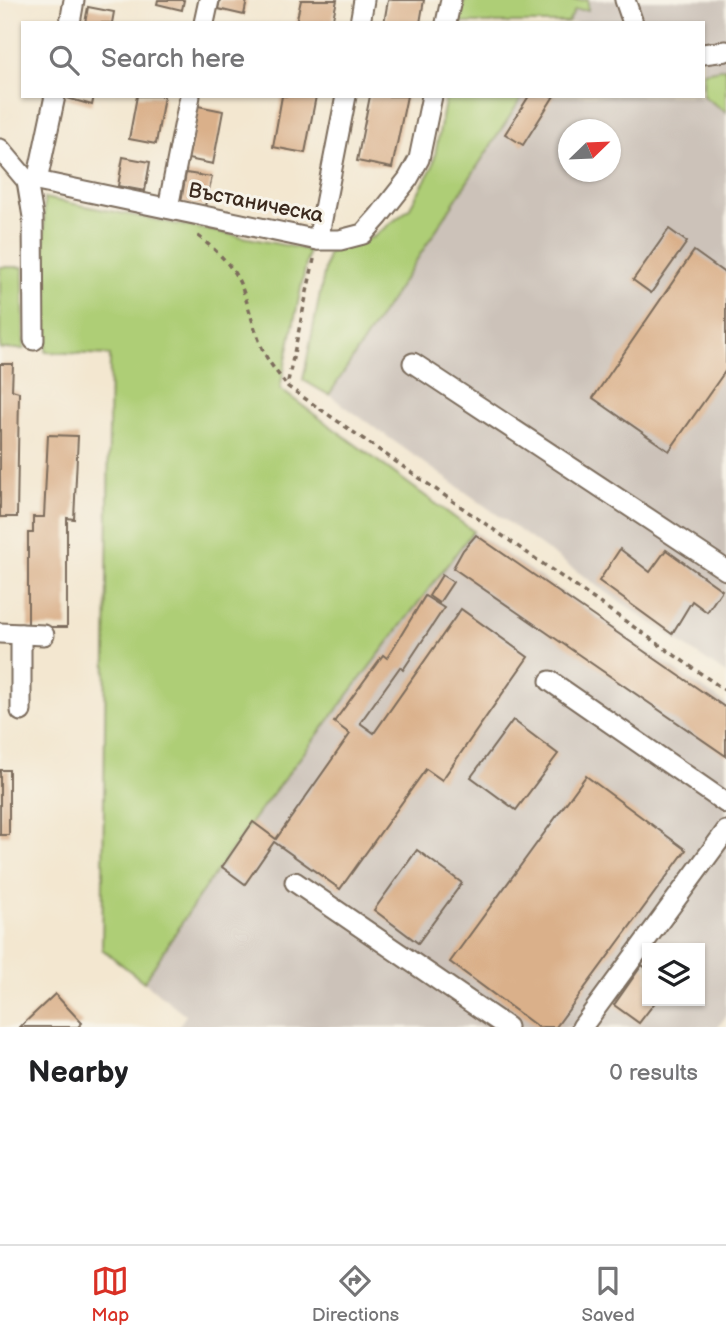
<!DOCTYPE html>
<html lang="en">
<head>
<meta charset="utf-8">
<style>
	:root { --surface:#fff; --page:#f2f2f2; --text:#202124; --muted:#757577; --line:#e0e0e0; --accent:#d93025 }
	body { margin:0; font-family:"Balsamiq Sans",sans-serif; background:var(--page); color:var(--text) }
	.controls { position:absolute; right:21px; bottom:21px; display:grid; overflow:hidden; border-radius:0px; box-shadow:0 2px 5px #0004 }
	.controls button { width:63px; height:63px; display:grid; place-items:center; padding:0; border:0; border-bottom:2px solid var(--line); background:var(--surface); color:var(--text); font:35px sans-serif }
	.compass { position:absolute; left:558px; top:119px; width:63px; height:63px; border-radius:50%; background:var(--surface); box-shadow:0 2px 5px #0004; rotate:67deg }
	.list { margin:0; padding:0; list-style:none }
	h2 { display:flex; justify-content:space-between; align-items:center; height:91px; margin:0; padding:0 28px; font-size:30px }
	h2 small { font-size:23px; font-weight:400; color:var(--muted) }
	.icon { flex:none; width:38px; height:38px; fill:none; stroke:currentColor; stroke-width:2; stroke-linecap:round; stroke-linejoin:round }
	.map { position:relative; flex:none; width:726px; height:1027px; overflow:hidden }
	.search { position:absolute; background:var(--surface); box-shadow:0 2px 5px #0004; left:21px; right:21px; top:21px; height:77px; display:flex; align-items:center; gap:18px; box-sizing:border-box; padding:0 24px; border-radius:0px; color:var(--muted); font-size:26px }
	.sheet { height:217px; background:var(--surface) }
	nav { display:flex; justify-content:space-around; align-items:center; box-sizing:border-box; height:98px; border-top:2px solid var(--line); background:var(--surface); font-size:19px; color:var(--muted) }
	nav a { display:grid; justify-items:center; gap:4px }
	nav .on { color:var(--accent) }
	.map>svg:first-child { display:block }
</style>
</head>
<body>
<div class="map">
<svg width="726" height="1027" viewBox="0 0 726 1027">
	<rect width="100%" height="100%" fill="#f7f3e8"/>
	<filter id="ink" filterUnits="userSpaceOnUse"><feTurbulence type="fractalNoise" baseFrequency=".0143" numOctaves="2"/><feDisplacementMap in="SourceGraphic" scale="14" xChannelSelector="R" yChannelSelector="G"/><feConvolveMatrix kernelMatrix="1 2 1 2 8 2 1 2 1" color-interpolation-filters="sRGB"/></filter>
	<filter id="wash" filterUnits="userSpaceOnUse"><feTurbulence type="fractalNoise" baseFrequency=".00686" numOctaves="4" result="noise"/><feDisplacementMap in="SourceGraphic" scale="28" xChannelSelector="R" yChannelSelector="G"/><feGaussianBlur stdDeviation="1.57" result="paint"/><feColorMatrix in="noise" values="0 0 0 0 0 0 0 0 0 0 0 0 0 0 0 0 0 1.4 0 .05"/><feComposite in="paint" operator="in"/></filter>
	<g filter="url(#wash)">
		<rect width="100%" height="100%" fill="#f3e7d0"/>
		<g fill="#ccc2b9" fill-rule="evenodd">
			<polygon points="588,0 726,0 726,68 703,72 703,23 568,23 575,10 588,10"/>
			<path d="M523 96H703L726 112V674L606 592 329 395ZM568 130H610V172H568Z"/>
			<path d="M473 531 726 704V1016L718 1027H178L186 1015 144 982 199 896 255 817ZM647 948H700V1001H647Z"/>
		</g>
		<g fill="#aece76" stroke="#747c4a" stroke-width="2">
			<polygon points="464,0 588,0 588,10 575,10 568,23 460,23"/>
			<polygon points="726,68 726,112 703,96 703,72"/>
			<polygon points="446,96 523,96 329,395 303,380 328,253 373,237 409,209 433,166"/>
			<polygon points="44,198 309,250 280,389 473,531 255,817 199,896 144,982 102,949 110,355 46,352"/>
			<polygon points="0,267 23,267 24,349 0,349"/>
		</g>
		<g id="blocks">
			<g fill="#dab08a">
				<polygon points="158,0 184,0 182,10 157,4"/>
				<polygon points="220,0 247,0 244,15 218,9"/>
				<polygon points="301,0 337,0 332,23 296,23"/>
				<polygon points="388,0 424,0 420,23 384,23"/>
				<polygon points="88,7 114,12 112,23 85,23"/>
				<polygon points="60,96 94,96 92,105"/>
				<polygon points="137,96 164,96 156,144 129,139"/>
				<polygon points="282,96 316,96 305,153 273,147"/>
				<polygon points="370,96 407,96 392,168 357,161"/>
				<polygon points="529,96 554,96 523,145 505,134"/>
				<polygon points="198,106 223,111 213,164 188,159"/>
				<polygon points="123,157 150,162 145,191 118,186"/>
				<polygon points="186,173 212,177 205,206 181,202"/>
				<polygon points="669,229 687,242 651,293 633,280"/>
				<polygon points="694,251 726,274 726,370 669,451 593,398"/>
				<polygon points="0,364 13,364 12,390 19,392 17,517 0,517"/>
				<polygon points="48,435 78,436 74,519 67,518 67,627 28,627 28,533 33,533 33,517 44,517"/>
				<polygon points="476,535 726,708 726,756 453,568 463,550"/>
				<polygon points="620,549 650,572 666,550 722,590 707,612 692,601 672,634 599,581"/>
				<polygon points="442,575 453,582 439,603 429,596"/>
				<polygon points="425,596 444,608 403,670 400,667 360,723 374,733 461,609 528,657 442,780 426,769 340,889 274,842 245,884 222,867 253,822 276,839 350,734 334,722 383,655 387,658"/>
				<polygon points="513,720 558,754 516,810 471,777"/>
				<rect x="0" y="770" width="9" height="65"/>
				<polygon points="586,776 686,850 556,1027 538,1027 450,962"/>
				<polygon points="417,850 462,883 418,943 374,910"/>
				<polygon points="642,965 647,969 647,1001 656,1001 639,1023 614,1005"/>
				<polygon points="55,994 82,1023 78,1027 20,1027"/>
			</g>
		</g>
	</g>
	<g filter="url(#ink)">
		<use href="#blocks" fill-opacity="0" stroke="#7b6c5c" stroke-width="2"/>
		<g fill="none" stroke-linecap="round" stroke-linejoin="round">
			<g stroke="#7b6c5c" stroke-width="23">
				<g id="minor">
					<polyline points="625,0 633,23"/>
					<polyline points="70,23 74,0"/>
					<polyline points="204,23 209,0"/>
					<polyline points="360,23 364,0"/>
					<polyline points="446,23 451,0"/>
					<polyline points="703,54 726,51"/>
					<polyline points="0,149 27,181 37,181 318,240 340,240 363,234 379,216 408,179 419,159 432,96"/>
					<polyline points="27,181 33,217 34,340"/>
					<polyline points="37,181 55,96"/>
					<polyline points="168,208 190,96"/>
					<polyline points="318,240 346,96"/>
					<polyline points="413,363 726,570"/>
					<polyline points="0,633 44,635"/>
					<polyline points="550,681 726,803"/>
					<polyline points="21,711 21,634"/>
					<polyline points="295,882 507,1027"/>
					<polyline points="582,1027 726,831"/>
				</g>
			</g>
			<g stroke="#7b6c5c" stroke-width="3.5" stroke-dasharray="5 5" stroke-linecap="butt">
				<path d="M198 236C250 276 240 293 262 348 267 361 278 373 286 385"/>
				<polyline points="314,259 287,386 726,691"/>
			</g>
			<use href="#minor" stroke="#fff" stroke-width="19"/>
		</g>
	</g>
	<g text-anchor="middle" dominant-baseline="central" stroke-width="6" stroke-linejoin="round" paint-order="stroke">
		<g font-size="21" fill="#3b2a1e" stroke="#f7f3e8">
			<text transform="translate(256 203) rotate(11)">Въстаническа</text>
		</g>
	</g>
</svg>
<div class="controls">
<button><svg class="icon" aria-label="layers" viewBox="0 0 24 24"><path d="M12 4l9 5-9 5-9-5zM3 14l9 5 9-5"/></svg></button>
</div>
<svg class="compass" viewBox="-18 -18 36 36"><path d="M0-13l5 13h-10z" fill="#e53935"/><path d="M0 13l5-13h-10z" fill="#757577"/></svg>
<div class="search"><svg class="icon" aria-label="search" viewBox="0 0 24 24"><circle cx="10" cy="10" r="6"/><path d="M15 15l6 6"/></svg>Search here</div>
</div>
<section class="sheet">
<h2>Nearby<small>0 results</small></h2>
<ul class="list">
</ul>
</section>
<nav>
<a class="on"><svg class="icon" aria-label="map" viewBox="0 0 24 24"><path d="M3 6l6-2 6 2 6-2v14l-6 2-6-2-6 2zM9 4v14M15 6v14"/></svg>Map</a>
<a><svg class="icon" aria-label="directions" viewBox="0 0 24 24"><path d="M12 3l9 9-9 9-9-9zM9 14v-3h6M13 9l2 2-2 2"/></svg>Directions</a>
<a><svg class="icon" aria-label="saved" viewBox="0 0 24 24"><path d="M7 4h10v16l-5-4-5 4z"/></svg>Saved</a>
</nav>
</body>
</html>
